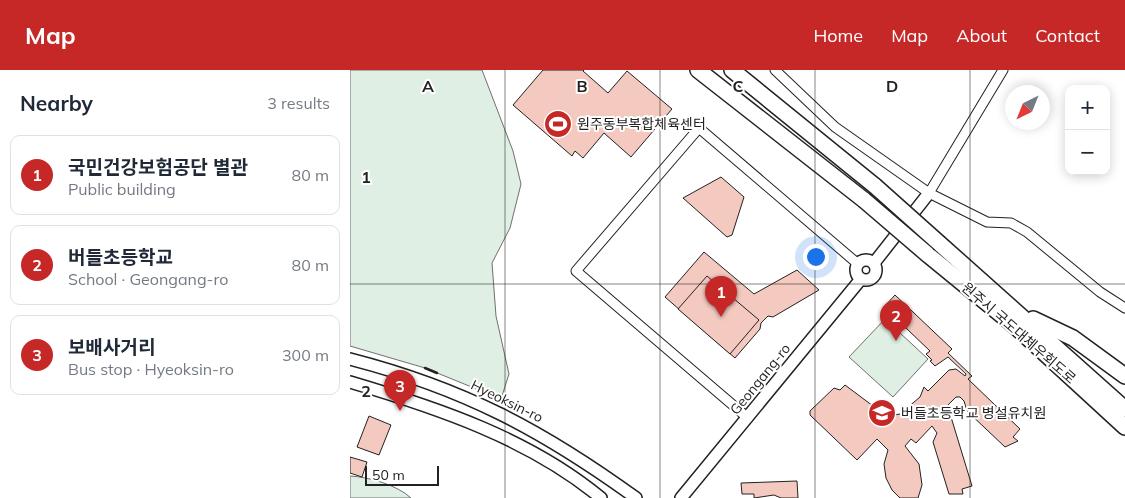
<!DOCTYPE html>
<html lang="en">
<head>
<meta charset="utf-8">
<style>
	:root { --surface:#fff; --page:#f6f6f7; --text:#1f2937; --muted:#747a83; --line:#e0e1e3; --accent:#c62828 }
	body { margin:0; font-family:Mulish,"Noto Sans KR",sans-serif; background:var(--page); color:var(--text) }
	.controls { position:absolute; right:15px; top:15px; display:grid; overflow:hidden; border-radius:10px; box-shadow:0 2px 12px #0003 }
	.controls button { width:45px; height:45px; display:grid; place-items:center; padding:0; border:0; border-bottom:1px solid var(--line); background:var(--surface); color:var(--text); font:25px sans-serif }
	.compass { position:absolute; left:655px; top:15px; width:45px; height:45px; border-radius:50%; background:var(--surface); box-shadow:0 2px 12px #0003; rotate:223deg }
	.scale { position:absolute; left:15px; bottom:12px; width:74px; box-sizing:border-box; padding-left:5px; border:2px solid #222; border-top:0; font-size:14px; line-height:18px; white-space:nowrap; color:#222; -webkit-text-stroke:4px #fff; paint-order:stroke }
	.you { position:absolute; left:465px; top:186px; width:18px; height:18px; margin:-12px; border:4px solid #fff; border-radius:50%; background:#1a73e8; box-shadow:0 0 0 8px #1a73e833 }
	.badge { display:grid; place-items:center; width:32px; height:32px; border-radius:50%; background:var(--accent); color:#fff; font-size:16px; font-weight:700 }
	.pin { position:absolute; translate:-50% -41px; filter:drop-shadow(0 1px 2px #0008) }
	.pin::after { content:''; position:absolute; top:26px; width:18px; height:15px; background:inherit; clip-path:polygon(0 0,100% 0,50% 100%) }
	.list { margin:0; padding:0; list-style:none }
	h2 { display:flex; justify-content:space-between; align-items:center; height:65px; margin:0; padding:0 20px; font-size:21px }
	h2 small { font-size:16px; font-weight:400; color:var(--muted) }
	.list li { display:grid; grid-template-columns:32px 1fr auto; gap:15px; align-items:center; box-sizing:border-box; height:80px; margin:0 10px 10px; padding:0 10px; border:1px solid var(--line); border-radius:10px }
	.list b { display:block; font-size:19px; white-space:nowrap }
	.list p { margin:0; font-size:16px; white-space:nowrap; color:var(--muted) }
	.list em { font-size:16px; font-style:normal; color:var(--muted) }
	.map { position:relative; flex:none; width:775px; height:428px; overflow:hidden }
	header { display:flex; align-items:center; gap:30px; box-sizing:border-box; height:70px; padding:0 25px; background:var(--accent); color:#fff }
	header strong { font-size:24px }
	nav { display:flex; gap:28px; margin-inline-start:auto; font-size:18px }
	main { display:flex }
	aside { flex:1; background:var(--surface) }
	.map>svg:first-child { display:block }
</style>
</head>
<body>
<header>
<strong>Map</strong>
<nav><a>Home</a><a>Map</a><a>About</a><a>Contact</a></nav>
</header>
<main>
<aside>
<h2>Nearby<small>3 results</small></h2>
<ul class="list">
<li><span class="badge">1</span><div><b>국민건강보험공단 별관</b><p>Public building</p></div><em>80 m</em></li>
<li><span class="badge">2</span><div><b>버들초등학교</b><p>School · Geongang-ro</p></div><em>80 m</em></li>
<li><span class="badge">3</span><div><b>보배사거리</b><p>Bus stop · Hyeoksin-ro</p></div><em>300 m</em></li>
</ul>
</aside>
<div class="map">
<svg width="775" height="428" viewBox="0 0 775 428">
	<rect width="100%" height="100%" fill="#fff"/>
	<g fill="#e0efe3" stroke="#6f6f6f">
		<polygon points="0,0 132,0 163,81 171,114 160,158 142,193 146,246 159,304 151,329 75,298 0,276"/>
		<polygon points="535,249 578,289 543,327 499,287"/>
		<path d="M0 406C19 407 47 415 61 428H0Z"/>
	</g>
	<g fill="#f3c9c0" stroke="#222">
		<polygon points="193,0 234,0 233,1 258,23 277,1 322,39 281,87 254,63 233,88 225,81 222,86 163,35"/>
		<polygon points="371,107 394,127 382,165 377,167 333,128"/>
		<polygon points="354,182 404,224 447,200 469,220 423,247 418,246 411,253 410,259 385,288 315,227"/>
		<polygon points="357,206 409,250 380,284 328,239"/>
		<polygon points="545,225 602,279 598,283 622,306 618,309 670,359 663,367 668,371 655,377 617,341 614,331 610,327 606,327 596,337 599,347 601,347 622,416 612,419 613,424 599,424 583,372 587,363 582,356 566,373 561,369 555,376 569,394 572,415 568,428 550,428 542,420 536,408 534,394 538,380 527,369 507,390 460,345 460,341 484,318 490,320 495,315 531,342 544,345 550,344 570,327 574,317 578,321 599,300 606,299 615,306 616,304 598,287 585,296 580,291 582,290 576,284 580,281 534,237"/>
		<polygon points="19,346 41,355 29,385 7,377"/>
		<polygon points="0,387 17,392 12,407 0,403"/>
		<polygon points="447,411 448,428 431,428 424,425 404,428 404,424 392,424 391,413"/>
	</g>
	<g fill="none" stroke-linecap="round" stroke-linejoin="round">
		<g stroke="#222" stroke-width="11">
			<g id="minor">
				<polyline points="425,0 485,57 579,123 637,152 661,153 677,162 750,222 775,238"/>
				<polyline points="579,123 653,0"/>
				<polyline points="398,348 226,201 349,58 508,194"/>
			</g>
		</g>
		<g stroke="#222" stroke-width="14">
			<g id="tertiary">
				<circle cx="516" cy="200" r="10"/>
				<polyline points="524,193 579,123"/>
				<path d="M0 289C113 318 192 360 286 428"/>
				<path d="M0 312C88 338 180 369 251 428"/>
				<polyline points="331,428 511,209"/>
			</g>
		</g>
		<g stroke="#222" stroke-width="18">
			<g id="trunk">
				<polyline points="348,0 514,130"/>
				<polyline points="382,0 525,116"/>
				<polyline points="590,174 775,339"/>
				<polyline points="577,184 665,256 775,357"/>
				<polyline points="683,249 723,268 775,306"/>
			</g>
		</g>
		<use href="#minor" stroke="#fff" stroke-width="9"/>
		<use href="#tertiary" stroke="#fff" stroke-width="11"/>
		<use href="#trunk" stroke="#fff" stroke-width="15"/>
		<g stroke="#222" stroke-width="18" stroke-linecap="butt">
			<g id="trunk-bridge">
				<polyline points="525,116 590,174"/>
				<polyline points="514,130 577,184"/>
			</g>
		</g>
		<use href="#trunk-bridge" stroke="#fff" stroke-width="15"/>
		<polyline stroke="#222" stroke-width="2.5" points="75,298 87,303"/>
	</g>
	<path fill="none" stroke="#222" stroke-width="1" stroke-opacity="0.55" d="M155 0V428M310 0V428M465 0V428M620 0V428M0 214H775"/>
	<defs>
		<g id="stadium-disc" transform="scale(1.4375)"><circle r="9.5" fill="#c62828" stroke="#fff"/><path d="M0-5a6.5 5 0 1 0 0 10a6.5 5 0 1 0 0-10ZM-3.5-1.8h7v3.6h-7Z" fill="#fff"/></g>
		<g id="school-disc" transform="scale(1.4375)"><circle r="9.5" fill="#c62828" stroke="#fff"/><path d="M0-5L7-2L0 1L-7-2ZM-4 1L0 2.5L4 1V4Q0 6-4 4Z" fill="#fff"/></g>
	</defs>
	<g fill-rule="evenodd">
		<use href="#stadium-disc" x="208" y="54"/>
		<use href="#school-disc" x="532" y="343"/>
	</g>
	<g text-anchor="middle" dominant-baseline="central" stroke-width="4" stroke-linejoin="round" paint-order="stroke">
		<g font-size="14" fill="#222" stroke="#fff" text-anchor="start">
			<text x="227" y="54">원주동부복합체육센터</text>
			<text x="551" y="343">버들초등학교 병설유치원</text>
		</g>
		<g font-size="14" fill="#222" stroke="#fff">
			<text transform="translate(669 263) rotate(41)">원주시 국도대체우회도로</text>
			<text transform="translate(410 309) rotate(-51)">Geongang-ro</text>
			<text transform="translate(157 331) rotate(26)">Hyeoksin-ro</text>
		</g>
	</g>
	<g font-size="16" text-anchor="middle" font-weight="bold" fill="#222" stroke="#fff" stroke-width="4" stroke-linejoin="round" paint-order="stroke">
		<text x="78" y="22">A</text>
		<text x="232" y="22">B</text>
		<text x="388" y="22">C</text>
		<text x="542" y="22">D</text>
		<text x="16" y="113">1</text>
		<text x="16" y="327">2</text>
	</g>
</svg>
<div class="controls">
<button>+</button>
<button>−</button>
</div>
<svg class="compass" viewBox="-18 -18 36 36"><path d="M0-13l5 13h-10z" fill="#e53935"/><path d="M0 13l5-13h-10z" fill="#747a83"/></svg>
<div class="scale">50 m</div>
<div class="you"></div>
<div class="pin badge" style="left:371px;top:247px">1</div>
<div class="pin badge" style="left:546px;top:271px">2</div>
<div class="pin badge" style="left:50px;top:341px">3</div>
</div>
</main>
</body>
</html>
